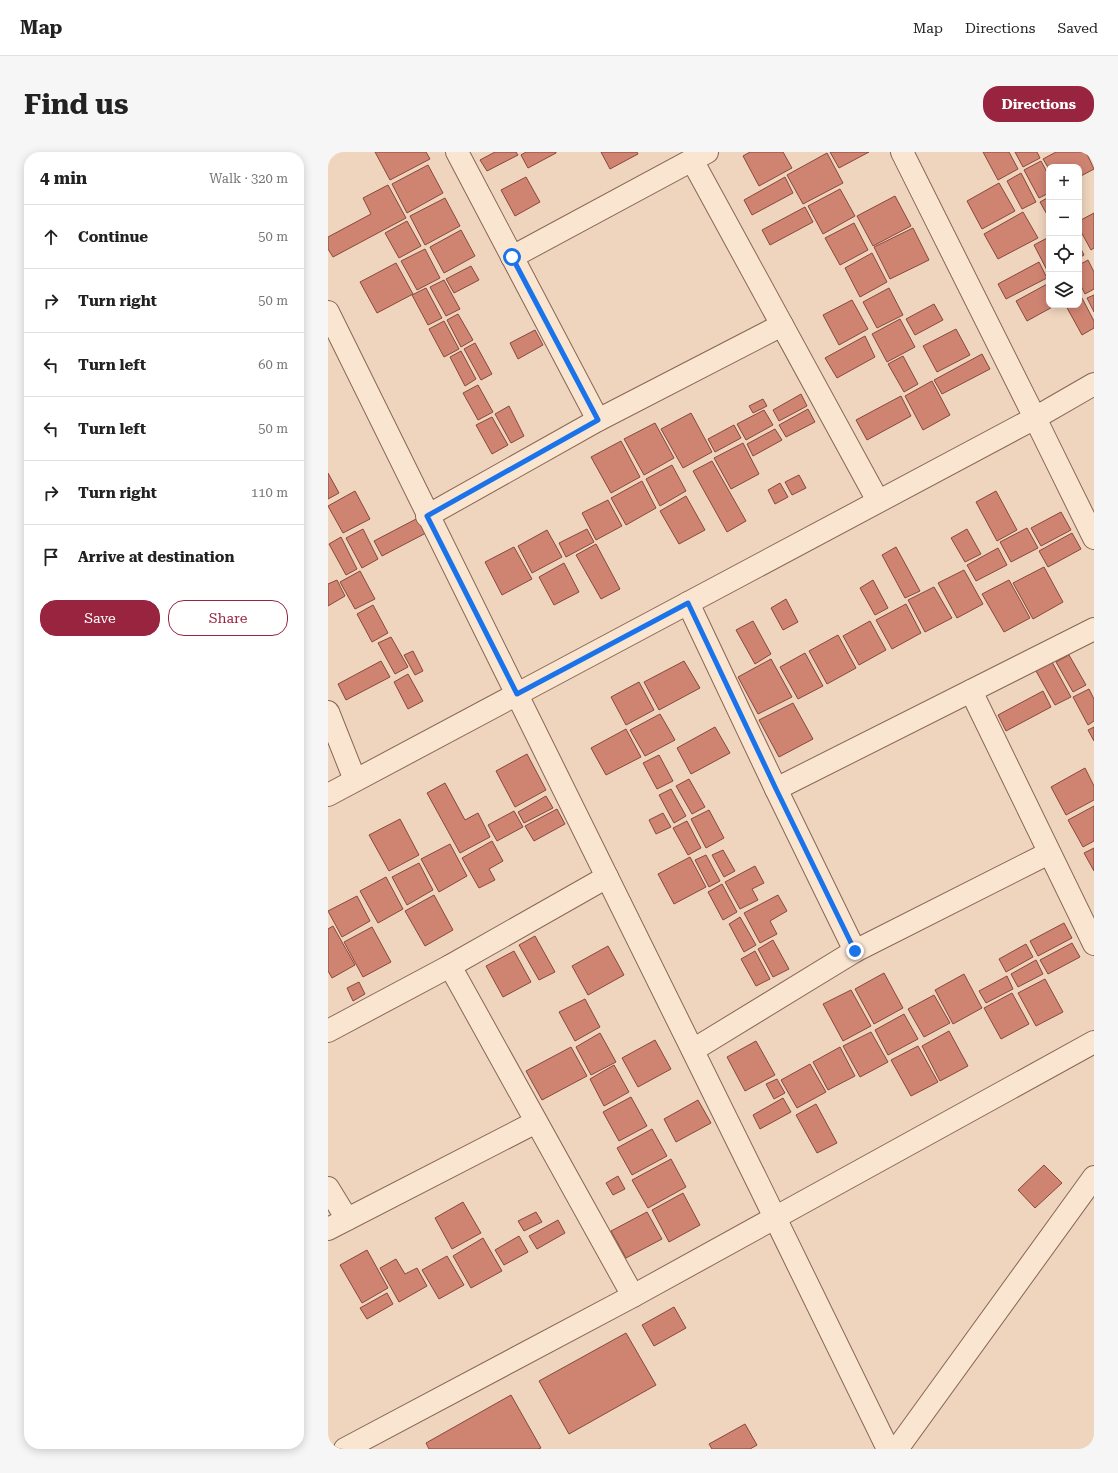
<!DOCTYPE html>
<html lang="en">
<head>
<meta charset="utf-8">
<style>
	:root { --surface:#fff; --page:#f6f6f6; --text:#222; --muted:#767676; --line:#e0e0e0; --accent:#99243f }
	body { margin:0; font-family:"Roboto Serif",serif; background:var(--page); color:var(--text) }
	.controls { position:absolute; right:12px; top:12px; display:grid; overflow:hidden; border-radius:8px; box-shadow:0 2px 10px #0003 }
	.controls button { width:36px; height:36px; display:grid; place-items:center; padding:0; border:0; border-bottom:1px solid var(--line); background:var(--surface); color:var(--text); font:20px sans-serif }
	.stop { position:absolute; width:12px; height:12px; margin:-9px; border:3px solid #1a73e8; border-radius:50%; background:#fff }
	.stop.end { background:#1a73e8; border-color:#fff; box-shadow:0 1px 4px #0008 }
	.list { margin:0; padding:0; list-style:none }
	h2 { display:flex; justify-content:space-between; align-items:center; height:52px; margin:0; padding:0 16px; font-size:17px }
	h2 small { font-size:13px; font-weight:400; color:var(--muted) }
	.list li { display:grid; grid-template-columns:26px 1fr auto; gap:12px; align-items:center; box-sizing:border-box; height:64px; padding:0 16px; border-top:1px solid var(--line) }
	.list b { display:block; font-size:15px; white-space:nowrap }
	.list em { font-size:13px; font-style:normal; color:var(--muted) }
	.actions { display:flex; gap:8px; padding:12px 16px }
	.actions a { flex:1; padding:9px 0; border:1px solid var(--accent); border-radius:16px; text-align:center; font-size:14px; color:var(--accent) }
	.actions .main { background:var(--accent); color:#fff }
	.icon { flex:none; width:22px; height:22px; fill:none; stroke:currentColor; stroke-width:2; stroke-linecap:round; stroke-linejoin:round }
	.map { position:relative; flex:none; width:766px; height:1297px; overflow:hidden; border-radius:16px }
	header { display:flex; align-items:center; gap:24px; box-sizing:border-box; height:56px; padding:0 20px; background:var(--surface); border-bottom:1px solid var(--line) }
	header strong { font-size:19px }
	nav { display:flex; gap:22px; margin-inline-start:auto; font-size:14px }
	.intro { display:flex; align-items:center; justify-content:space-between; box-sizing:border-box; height:96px; padding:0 24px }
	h1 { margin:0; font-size:28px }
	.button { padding:10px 18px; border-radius:16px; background:var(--accent); color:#fff; font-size:14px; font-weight:700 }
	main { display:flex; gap:24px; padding:0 24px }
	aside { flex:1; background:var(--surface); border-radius:16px; box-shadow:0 2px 10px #0003 }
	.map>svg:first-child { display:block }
</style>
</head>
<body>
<header>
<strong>Map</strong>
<nav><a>Map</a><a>Directions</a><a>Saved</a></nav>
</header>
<div class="intro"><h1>Find us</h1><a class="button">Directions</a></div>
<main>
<aside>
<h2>4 min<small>Walk · 320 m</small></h2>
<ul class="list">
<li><svg class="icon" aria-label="ahead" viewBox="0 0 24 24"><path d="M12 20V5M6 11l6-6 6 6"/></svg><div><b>Continue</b></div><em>50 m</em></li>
<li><svg class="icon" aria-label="right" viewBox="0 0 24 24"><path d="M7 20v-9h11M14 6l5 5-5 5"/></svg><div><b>Turn right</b></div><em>50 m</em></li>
<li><svg class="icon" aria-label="left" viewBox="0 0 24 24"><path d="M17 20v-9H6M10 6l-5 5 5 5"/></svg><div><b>Turn left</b></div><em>60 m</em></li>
<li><svg class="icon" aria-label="left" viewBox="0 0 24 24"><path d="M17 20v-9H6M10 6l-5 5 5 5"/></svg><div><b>Turn left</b></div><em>50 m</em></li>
<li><svg class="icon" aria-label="right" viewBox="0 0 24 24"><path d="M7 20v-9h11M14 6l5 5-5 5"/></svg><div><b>Turn right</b></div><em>110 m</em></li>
<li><svg class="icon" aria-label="arrive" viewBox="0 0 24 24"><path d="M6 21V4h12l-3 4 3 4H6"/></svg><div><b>Arrive at destination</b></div></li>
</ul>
<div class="actions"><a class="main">Save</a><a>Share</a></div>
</aside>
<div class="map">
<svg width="766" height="1297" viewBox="0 0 766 1297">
	<rect width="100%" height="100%" fill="#efd5be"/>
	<g fill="#cf8472" stroke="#88483b">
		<polygon points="47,0 98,0 102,7 62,28"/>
		<polygon points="167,0 188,0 190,3 159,19 152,8"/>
		<polygon points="198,0 228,0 228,1 200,16 193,3"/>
		<polygon points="273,0 309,0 310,2 282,17"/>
		<polygon points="422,0 455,0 464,16 431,34 415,4"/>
		<polygon points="502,0 541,0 511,16"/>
		<polygon points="655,0 681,0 690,17 670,28"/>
		<polygon points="687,0 709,0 712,6 695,15"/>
		<polygon points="728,0 758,0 766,17 751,25 751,15 721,15 721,17 715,7"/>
		<polygon points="499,1 515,31 475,52 459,23"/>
		<polygon points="713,9 721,24 721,41 711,46 696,18"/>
		<polygon points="100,13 115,41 79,61 64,32"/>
		<polygon points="693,21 708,50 694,57 679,29"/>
		<polygon points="198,25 212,50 187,64 173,38"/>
		<polygon points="457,25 465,41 424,63 416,48"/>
		<polygon points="671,31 687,59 654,77 639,49"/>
		<polygon points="60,33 78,66 5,105 0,97 0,85 43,62 35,46"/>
		<polygon points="512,37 527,64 495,82 480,54"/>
		<polygon points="567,44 583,74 545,94 529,64"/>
		<polygon points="721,45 721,66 712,50"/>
		<polygon points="117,46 132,74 97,93 82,64"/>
		<polygon points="477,55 485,70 442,93 434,78"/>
		<polygon points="695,60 710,86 670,107 656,82"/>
		<polygon points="766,61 766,96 763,98 751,76 751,69"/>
		<polygon points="79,69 93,94 71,106 57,81"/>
		<polygon points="526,71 540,98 512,113 497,86"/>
		<polygon points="585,76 601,108 562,127 546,95"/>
		<polygon points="133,78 147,104 116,121 102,95"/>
		<polygon points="721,85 721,122 706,93"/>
		<polygon points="751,93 756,103 751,106"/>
		<polygon points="97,97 112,126 89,138 73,109"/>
		<polygon points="544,101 559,130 532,145 517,116"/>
		<polygon points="760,108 766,120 766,137 757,142 751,130 751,113"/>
		<polygon points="711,110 719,126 678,147 670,132"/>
		<polygon points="68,111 85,142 49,161 32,130"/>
		<polygon points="143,114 151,128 126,141 118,127"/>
		<polygon points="116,128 132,157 118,164 102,135"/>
		<polygon points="721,131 721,153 728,153 699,169 688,149"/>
		<polygon points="98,136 114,166 100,173 84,143"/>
		<polygon points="561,136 575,163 549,176 535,150"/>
		<polygon points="766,143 766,160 759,146"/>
		<polygon points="754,146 766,169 766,176 754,183 738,154 751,153 751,147"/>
		<polygon points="524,148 540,177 511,193 495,163"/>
		<polygon points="606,152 615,168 587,183 578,167"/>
		<polygon points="130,162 145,188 133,195 119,168"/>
		<polygon points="572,167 587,195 559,210 544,182"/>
		<polygon points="116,169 131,197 116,205 101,177"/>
		<polygon points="628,177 642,203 609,220 595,194"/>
		<polygon points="207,178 215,193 190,207 182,191"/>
		<polygon points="537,184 547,205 509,226 497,206"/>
		<polygon points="147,191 164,222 153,228 136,197"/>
		<polygon points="133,199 148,227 137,234 122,205"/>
		<polygon points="654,202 662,217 614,242 606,228"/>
		<polygon points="575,204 590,232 576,240 560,212"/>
		<polygon points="604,229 622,263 595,278 577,244"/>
		<polygon points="150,233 165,260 150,268 135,241"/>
		<polygon points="473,242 479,254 451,269 445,258"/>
		<polygon points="573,244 583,264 539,288 528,268"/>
		<polygon points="435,247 439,254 425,261 421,254"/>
		<polygon points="181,254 196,284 183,291 167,262"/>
		<polygon points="480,257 487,270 458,285 451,273"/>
		<polygon points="436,258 445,273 418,288 409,272"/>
		<polygon points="363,261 384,300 355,316 333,277"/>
		<polygon points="164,265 180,293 164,302 148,273"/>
		<polygon points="327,271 346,306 316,323 296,287"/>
		<polygon points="406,273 413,286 387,300 380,287"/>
		<polygon points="447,277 454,288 425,304 419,292"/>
		<polygon points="293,289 312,325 283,341 263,305"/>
		<polygon points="415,291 431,322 403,337 386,306"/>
		<polygon points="384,309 418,369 399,380 365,319"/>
		<polygon points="344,313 358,339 332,354 318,327"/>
		<polygon points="0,321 11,341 0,347"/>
		<polygon points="471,323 478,336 464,343 457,330"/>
		<polygon points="314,329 328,356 298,373 283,346"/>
		<polygon points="452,331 460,345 447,352 440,338"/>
		<polygon points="27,339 42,367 15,381 0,354"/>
		<polygon points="668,339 689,378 669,389 648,350"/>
		<polygon points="358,344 377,378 351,392 332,359"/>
		<polygon points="280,348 294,374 268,388 254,361"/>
		<polygon points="733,360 743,378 713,394 703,376"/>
		<polygon points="90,366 98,381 54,404 46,389"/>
		<polygon points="699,376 710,396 683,410 672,390"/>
		<polygon points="35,377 50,407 34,416 18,386"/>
		<polygon points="259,377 266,390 238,405 231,391"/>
		<polygon points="639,377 653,402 637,410 623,386"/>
		<polygon points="219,378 234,405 204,421 190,394"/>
		<polygon points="744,381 753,397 720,415 711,399"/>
		<polygon points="13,385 29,417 18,423 1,392"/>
		<polygon points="268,392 292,437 273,447 248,403"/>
		<polygon points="186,395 204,427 174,443 157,410"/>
		<polygon points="568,395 592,439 577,446 554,403"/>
		<polygon points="670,396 679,413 648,429 639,413"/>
		<polygon points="236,411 251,440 226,453 211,425"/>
		<polygon points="716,415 735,450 705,467 685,431"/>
		<polygon points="636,418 655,452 629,466 610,431"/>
		<polygon points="32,419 47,447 27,457 12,430"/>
		<polygon points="9,428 17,444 0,454 0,432"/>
		<polygon points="545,428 560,456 547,463 532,436"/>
		<polygon points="681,428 702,466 676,480 654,442"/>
		<polygon points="606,435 624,466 597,480 580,448"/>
		<polygon points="458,447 470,470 455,478 443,456"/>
		<polygon points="578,452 593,481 564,497 548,468"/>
		<polygon points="45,453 60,481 44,490 29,462"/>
		<polygon points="425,469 443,502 427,512 408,478"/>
		<polygon points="542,469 558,498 531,513 515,484"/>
		<polygon points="510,483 528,516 499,532 481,499"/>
		<polygon points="63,485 80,515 67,522 50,491"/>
		<polygon points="85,499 95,519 87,523 76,503"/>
		<polygon points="477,501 495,534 470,547 452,515"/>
		<polygon points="741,503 758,533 745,540 728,510"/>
		<polygon points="443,507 464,545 430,562 410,525"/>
		<polygon points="53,509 62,525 18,548 10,532"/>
		<polygon points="356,509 372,536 331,558 316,530"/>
		<polygon points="724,510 743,545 727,553 708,519"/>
		<polygon points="80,522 95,549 80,557 66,530"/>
		<polygon points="311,530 326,558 298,573 283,545"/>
		<polygon points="761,537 766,547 766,569 760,573 745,545"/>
		<polygon points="715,539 723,555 678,579 670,563"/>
		<polygon points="465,551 485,587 451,605 431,568"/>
		<polygon points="332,562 347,588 317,604 302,578"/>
		<polygon points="387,575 402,601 363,622 349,596"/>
		<polygon points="766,575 766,589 760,578"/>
		<polygon points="298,577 313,605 278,623 263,596"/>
		<polygon points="199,602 218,638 187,655 168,619"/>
		<polygon points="331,603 345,629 329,637 315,611"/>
		<polygon points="757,616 766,634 766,648 738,663 723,635"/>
		<polygon points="361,627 377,655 364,662 348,634"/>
		<polygon points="117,631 137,668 150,661 162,685 132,701 99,641"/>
		<polygon points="343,637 358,664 346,671 331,643"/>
		<polygon points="218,644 225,656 196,671 190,660"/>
		<polygon points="766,654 766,689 755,695 740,668"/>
		<polygon points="229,657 237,672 206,689 197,674"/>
		<polygon points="381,658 396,686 378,696 363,667"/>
		<polygon points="186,659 195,675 169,689 160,673"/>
		<polygon points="335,661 343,675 328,682 321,668"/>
		<polygon points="72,667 91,703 61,719 41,683"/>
		<polygon points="359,669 373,696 360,703 345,676"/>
		<polygon points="164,689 175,709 161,717 167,728 151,736 134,706"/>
		<polygon points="122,692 139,724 111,740 93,707"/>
		<polygon points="766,696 766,719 756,701"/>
		<polygon points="395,698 407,719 396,725 384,703"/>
		<polygon points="378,703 392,729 381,735 367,708"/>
		<polygon points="362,705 378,735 346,752 330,722"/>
		<polygon points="91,711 105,738 79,753 64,725"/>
		<polygon points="427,714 436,731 424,737 430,748 412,757 397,730"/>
		<polygon points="58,725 75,757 50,771 32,739"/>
		<polygon points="394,732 409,760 395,768 380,740"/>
		<polygon points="106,743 125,778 97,794 77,759"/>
		<polygon points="450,743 459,759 442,769 449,782 432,791 416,761"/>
		<polygon points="29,744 42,769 14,785 0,759"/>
		<polygon points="412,765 428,793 416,800 401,772"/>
		<polygon points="736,771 744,786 710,804 702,789"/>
		<polygon points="5,774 27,813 4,826 0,819 0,777"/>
		<polygon points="44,775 63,810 35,825 16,790"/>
		<polygon points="207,784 227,820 211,828 191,793"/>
		<polygon points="445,788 461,817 445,825 430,797"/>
		<polygon points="744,791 752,805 720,822 712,808"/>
		<polygon points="698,792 705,805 678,820 671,807"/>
		<polygon points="280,794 296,823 260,843 244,814"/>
		<polygon points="186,799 203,830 175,845 158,814"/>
		<polygon points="427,799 442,827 428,834 413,807"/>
		<polygon points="708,808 715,822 690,835 683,822"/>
		<polygon points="556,821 575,856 546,872 527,837"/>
		<polygon points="636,822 654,856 625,872 607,838"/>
		<polygon points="679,824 685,837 658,851 651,839"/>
		<polygon points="717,827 735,860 708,874 690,841"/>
		<polygon points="31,830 37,842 25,849 19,836"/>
		<polygon points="523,838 543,874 515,889 495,852"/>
		<polygon points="684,841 701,872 673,887 656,856"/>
		<polygon points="606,843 622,871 596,885 580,857"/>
		<polygon points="257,847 272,875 247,889 231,860"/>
		<polygon points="576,862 590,887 560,903 547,878"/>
		<polygon points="621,879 640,914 612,929 594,894"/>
		<polygon points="543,880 560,910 532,925 515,894"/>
		<polygon points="272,881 288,910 263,923 248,895"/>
		<polygon points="327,888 343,917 310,935 294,906"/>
		<polygon points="428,889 447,923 417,939 399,905"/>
		<polygon points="590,894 610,930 583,944 563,908"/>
		<polygon points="243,895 259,924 214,948 198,919"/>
		<polygon points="512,895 527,924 500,938 485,910"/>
		<polygon points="482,912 498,940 469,956 453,928"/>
		<polygon points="286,913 301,940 276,954 262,927"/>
		<polygon points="449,927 457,941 446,947 438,932"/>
		<polygon points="303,945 319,974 291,989 275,960"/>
		<polygon points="455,946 463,960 432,977 425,963"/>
		<polygon points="370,948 383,971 348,990 336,967"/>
		<polygon points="488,952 509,991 489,1001 468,963"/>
		<polygon points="324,977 339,1004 304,1023 289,996"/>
		<polygon points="343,1007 358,1035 320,1056 304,1028"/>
		<polygon points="716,1013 734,1031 707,1056 690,1038"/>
		<polygon points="290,1024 297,1037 285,1043 278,1031"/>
		<polygon points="355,1041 372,1073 341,1090 324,1058"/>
		<polygon points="135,1050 153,1081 124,1097 107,1066"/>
		<polygon points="208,1060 214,1070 196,1079 190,1069"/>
		<polygon points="319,1060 334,1087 298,1106 283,1079"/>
		<polygon points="230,1068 237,1081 209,1097 201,1084"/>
		<polygon points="191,1084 200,1100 176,1113 167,1098"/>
		<polygon points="155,1086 174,1119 143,1136 125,1104"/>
		<polygon points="39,1098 60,1136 34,1151 12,1113"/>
		<polygon points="119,1104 136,1133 111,1147 94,1118"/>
		<polygon points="68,1107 77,1122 89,1116 99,1134 71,1150 52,1116"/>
		<polygon points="59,1141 65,1152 39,1167 32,1156"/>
		<polygon points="346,1155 358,1176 326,1194 314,1173"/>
		<polygon points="298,1181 328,1233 241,1282 211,1229"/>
		<polygon points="183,1243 213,1296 210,1297 101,1297 98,1291"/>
		<polygon points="417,1272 429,1293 422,1297 384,1297 381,1292"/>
	</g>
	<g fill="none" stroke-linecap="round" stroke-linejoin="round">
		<g stroke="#886656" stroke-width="24">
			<g id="minor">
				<polyline points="129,0 270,268"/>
				<polyline points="574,0 707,266 766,386"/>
				<polyline points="364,8 550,349"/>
				<polyline points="184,105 379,0"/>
				<path d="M0 160C120 406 244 651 364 897 430 1030 495 1164 560 1297"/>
				<polyline points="99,364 270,268 454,173"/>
				<polyline points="360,451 448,637 527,799"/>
				<polyline points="643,539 766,792"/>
				<polyline points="0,560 27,628"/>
				<polyline points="448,637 766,477"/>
				<polyline points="0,643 707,266 766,232"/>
				<polyline points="122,814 305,1144"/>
				<polyline points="0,879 122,814 279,725"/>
				<polyline points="365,898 527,799 721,701"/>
				<polyline points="0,1036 19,1067"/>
				<polyline points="0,1077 208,970"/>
				<polyline points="17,1297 305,1144 766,890"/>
				<polyline points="569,1297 766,1025"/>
			</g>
		</g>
		<use href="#minor" stroke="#fae5d1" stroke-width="22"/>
	</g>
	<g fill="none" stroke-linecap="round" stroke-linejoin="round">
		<polyline stroke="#1a73e8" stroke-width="5" points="184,105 270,268 99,364 189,542 360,451 448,637 527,799"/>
	</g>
</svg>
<div class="controls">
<button>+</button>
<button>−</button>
<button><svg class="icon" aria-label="locate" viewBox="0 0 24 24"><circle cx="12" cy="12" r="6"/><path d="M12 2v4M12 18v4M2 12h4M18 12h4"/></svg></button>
<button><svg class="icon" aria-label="layers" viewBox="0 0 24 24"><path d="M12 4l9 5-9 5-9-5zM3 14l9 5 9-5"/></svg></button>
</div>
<div class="stop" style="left:184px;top:105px"></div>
<div class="stop end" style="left:527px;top:799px"></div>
</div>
</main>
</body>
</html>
